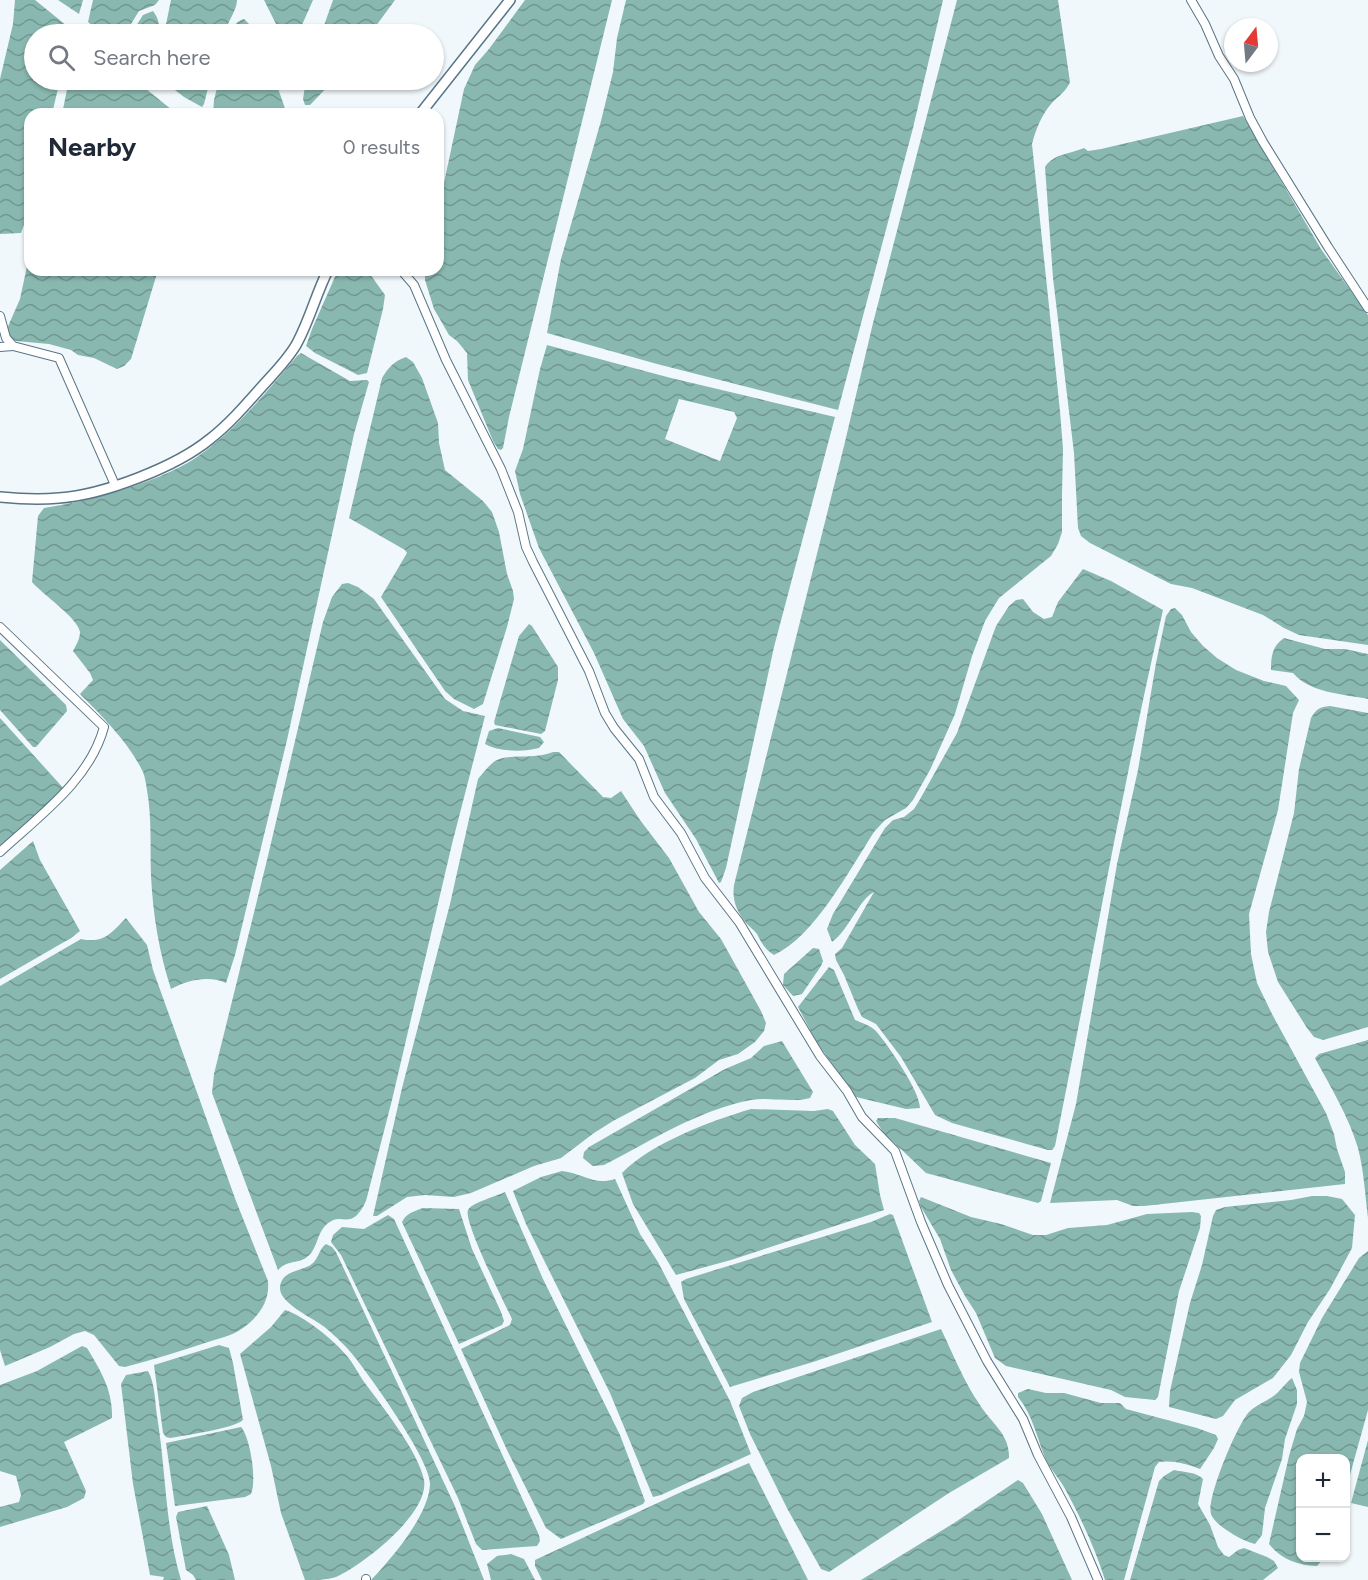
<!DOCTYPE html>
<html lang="en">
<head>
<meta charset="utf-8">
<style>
	:root { --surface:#fff; --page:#f6f6f7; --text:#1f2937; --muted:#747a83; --line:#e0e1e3 }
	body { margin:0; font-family:Figtree,sans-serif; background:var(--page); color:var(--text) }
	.controls { position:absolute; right:18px; bottom:18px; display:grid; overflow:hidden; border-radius:12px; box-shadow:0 2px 4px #0004 }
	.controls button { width:54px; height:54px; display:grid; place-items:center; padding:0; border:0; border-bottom:2px solid var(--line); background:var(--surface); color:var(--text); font:30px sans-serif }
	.compass { position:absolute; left:1224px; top:18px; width:54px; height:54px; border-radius:50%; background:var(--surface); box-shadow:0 2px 4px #0004; rotate:16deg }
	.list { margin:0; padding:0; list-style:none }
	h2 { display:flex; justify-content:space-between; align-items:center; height:78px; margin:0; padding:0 24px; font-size:26px }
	h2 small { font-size:20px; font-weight:400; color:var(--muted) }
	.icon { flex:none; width:33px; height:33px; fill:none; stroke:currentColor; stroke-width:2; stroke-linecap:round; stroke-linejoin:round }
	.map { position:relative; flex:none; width:1368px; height:1580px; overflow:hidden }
	.search { position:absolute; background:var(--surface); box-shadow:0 2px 4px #0004; left:24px; top:24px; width:420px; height:66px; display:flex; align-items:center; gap:15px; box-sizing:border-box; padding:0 21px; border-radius:33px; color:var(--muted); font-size:22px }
	.panel { position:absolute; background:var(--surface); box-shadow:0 2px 4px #0004; left:24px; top:108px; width:420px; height:168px; border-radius:18px }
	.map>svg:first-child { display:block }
</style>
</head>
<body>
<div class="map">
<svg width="1368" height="1580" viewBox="0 0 1368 1580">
	<defs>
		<pattern id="water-waves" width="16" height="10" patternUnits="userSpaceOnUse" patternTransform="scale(1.5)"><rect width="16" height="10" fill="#89b8b0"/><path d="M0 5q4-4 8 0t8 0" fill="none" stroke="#719791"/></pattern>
	</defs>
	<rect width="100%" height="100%" fill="#f1f8fc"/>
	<g fill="url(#water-waves)" fill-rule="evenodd">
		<polygon points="15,0 35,0 72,30 71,34 34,34 34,80 60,80 52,114 30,114 30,208 21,233 0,234 0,79 13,24"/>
		<polygon points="58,0 83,0 79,14"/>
		<polygon points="93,0 159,0 155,5 139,11 125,34 102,34 88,22"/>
		<path d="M171 0H237C237 10 227 23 224 34H164Z"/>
		<polygon points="264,0 313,0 298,34 281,34"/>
		<polygon points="333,0 395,0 370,34 321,34"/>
		<polygon points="525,0 612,0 509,417 503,448 501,450 498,449 493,441 468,380 467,353 457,341 449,335 434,309 425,280 425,270 438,270 438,211 464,89 475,65 489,49"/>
		<polygon points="626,0 943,0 913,128 838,410 657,364 547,333 561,259 601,121 613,72 617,38"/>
		<path d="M957 0H1058L1070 82C1066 92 1058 96 1051 104 1041 116 1036 129 1032 144L1060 411 1063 449 1062 494V532L1058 544 1051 556 999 598 985 621 972 656 955 714 930 770 913 800 906 808 885 820 874 832C850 869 814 937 774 955 765 949 762 944 757 934 754 930 750 927 747 924 736 911 732 900 734 885L844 446 873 323Z"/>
		<path d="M153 11C159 19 160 25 158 34H131L143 15Z"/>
		<path d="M244 19 253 28 257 34H231C233 27 236 21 244 19Z"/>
		<polygon points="69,80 135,80 177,114 62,114"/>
		<polygon points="162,80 210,80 204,104 202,107 184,97"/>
		<polygon points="219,80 275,80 287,114 213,114 214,100"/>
		<polygon points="306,80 334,80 310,105 305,105 303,99"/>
		<path d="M1243 116 1321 249 1368 315V645L1299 635 1284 628 1263 615 1192 588 1171 584 1090 543 1081 536 1078 528 1074 453 1053 278 1045 167C1053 154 1070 154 1084 148L1088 151 1101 149Z"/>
		<polygon points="30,252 30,270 158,270 131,359 124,366 117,369 94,358 78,355 71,350 49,344 16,341 8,337 6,331 20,299"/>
		<polygon points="338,270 367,270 385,295 383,309 367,373 358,375 315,353 306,346 312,329"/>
		<path d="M547 345 671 378 835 417 774 647 726 868 721 882 719 883 696 839 665 793 644 746 623 719 594 653 539 548 520 494 515 471 523 449 540 369ZM679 399 734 412 737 418 720 461 665 439Z"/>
		<path d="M301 353 350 381 367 380 369 382 354 434 287 740 235 955 226 983C210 975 187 980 171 989 159 952 153 915 151 876 150 847 152 819 147 790 146 784 145 777 143 772 129 743 103 717 80 694L93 680 90 673 73 651C76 645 80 639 80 632 78 618 42 594 32 582L38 516 44 508C90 501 167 481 204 452 240 425 268 390 297 356Z"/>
		<path d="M406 357 413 362 422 378 438 423 439 443 445 470 483 501 492 512 499 532 507 574 513 591 514 599 507 627 483 704 474 709 454 699 445 691 381 597 407 553 405 550 349 518 382 378C388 368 394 361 406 357Z"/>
		<path d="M1083 569 1111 581 1163 610C1122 788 1091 967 1055 1146L1052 1150H1048L952 1123 935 1115 901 1057 876 1024 862 1017 858 1009 844 975 836 960 835 954 842 948 874 892C860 898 849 930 832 942L827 929 833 914 885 828 893 820 904 817 914 809 919 801 957 733 996 626 1009 606 1016 600 1023 599 1033 612 1044 619 1052 617 1058 602Z"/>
		<path d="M348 583 358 587 374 599 445 699 463 711 485 716 452 844 392 1100 366 1201C350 1234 343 1209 326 1225 317 1233 317 1250 307 1257 299 1264 289 1259 278 1270L212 1093 214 1074 267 860 323 622 332 597 342 584Z"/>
		<polygon points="1175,608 1182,615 1191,632 1203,646 1217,658 1236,670 1264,681 1286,686 1299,700 1293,713 1278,810 1249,914 1251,954 1257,983 1272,1014 1326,1113 1334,1134 1337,1149 1345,1172 1345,1184 1144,1206 1133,1206 1117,1200 1050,1203 1076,1104 1117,864 1138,770 1156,663 1166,616 1171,609"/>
		<polygon points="529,624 532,626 558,667 558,680 545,731 541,734 495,725 494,722 519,636"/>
		<path d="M1284 638 1325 649H1345L1368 654V699C1343 694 1310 693 1293 673L1271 670C1271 657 1272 646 1284 638Z"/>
		<polygon points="0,640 66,705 67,711 36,747 33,747 0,710"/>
		<path d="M1330 706 1368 713V1027L1323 1040 1314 1037 1307 1028 1278 982 1268 952 1266 932 1269 912 1294 813 1299 769 1311 718C1316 709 1320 707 1330 706Z"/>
		<polygon points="0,718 65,790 0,848"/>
		<path d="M498 728 540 737 544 742 539 748C524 752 499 752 485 744L489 731Z"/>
		<path d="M553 752H559L603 797 611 798 621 791 640 820 669 858 699 912 721 939 761 1011 766 1023 764 1031 755 1042 738 1054 719 1060 695 1078 613 1121 594 1133 561 1158 534 1166 471 1193 454 1197 425 1195 407 1197 377 1216H373L402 1088 450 904 478 779C483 773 488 766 495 761 508 753 535 760 553 752Z"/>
		<polygon points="33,841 40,860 80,931 71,938 0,979 0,870"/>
		<path d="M126 918 147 945 153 970 236 1201 268 1281C270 1301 259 1316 243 1328 232 1336 217 1339 205 1343 178 1352 152 1360 125 1367L119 1366 94 1335 85 1331 74 1334 50 1347 5 1366 0 1350V986L81 939C104 944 111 933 126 918Z"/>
		<polygon points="813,948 819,949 823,961 821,966 802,994 793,996 783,985 784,974"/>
		<path d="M829 967 834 970 855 1020C862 1023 870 1025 876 1031 888 1045 920 1091 920 1108L906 1109 856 1097 817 1043 798 1007Z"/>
		<path d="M1368 1040V1218C1365 1194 1364 1171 1358 1148 1348 1115 1331 1088 1315 1058L1319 1054Z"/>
		<path d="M782 1041 813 1092 810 1098C792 1103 771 1097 751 1100 698 1110 651 1141 604 1165L593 1166 583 1158 584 1152 589 1147 725 1069 751 1058 764 1046Z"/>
		<path d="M751 1109 814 1111 828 1109 833 1111 855 1145 875 1164 880 1195 884 1210 731 1260 676 1275 633 1204 622 1173C651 1143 711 1121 751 1109Z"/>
		<polygon points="878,1118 895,1118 1051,1163 1041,1201 1038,1203 926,1173 883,1132 876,1121"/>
		<path d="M562 1171C583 1173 593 1186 615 1179L640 1234 658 1262 730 1401 751 1454 661 1495 653 1497 610 1393 526 1224 513 1191 541 1177Z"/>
		<path d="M505 1192 543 1279 620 1435 645 1501 643 1504 561 1539 546 1528 507 1450 461 1349 510 1325 512 1319C505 1304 463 1221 468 1210 471 1203 497 1196 505 1192Z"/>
		<polygon points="1312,1196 1327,1196 1342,1199 1355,1215 1352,1248 1330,1289 1308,1322 1291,1355 1273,1378 1235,1400 1223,1416 1216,1419 1169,1407 1170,1391 1190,1303 1202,1265 1213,1216 1216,1210 1225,1207 1291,1200"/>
		<polygon points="921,1197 971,1217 1001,1224 1033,1235 1046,1235 1068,1228 1107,1225 1147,1214 1192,1212 1199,1213 1201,1216 1200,1228 1179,1291 1158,1397 1155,1400 1125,1397 1111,1390 1006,1366 995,1358 976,1313 965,1296 951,1270 940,1239 921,1207 919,1201"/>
		<path d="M423 1208 459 1209 472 1249 501 1312 504 1321 502 1325 459 1344 402 1222C406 1213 415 1211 423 1208Z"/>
		<polygon points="890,1214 893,1215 932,1322 813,1362 730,1387 684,1299 681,1282 686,1279 871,1222"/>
		<polygon points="388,1215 394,1219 539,1535 540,1541 537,1546 482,1550 476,1544 458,1498 341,1255 331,1242 333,1235 342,1227 364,1229"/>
		<path d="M326 1244 332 1247 336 1252 454 1504 484 1580H371C392 1558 429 1515 430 1484 431 1461 370 1376 353 1355 346 1346 336 1337 327 1329 316 1319 281 1305 280 1289 280 1269 304 1272 313 1263 319 1257 319 1249 326 1244Z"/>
		<path d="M1368 1251V1410L1346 1489V1458H1300V1558H1324L1317 1566C1298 1565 1282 1560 1269 1544L1289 1456 1297 1429 1304 1416 1307 1402 1299 1372 1300 1363 1322 1318 1359 1258Z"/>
		<path d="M285 1310C304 1316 334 1340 347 1356 353 1363 357 1371 362 1379 380 1404 418 1450 424 1480 430 1513 363 1565 336 1577 327 1580 315 1580 305 1580L281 1513 271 1466 240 1354 271 1327Z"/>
		<path d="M941 1329C953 1354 964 1382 980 1405 991 1423 1010 1434 1009 1458L949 1493 829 1572 821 1569 788 1510 750 1434 739 1406 742 1398 753 1392Z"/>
		<path d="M219 1345 229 1348 233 1363 243 1420C232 1429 187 1435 170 1438L166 1437 163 1433 154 1365Z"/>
		<path d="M82 1346 87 1348C101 1371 113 1391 112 1418L64 1442 86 1491 84 1498 67 1507 0 1527V1507L19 1502 21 1495 16 1476 0 1471V1385L37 1371Z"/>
		<path d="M148 1371C155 1383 155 1402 157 1416 166 1470 165 1527 181 1580H163L164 1577 150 1575 133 1484 121 1384 126 1375Z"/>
		<path d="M1292 1378 1297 1390V1404L1285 1439 1282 1459 1265 1508 1262 1535 1255 1544C1244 1542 1214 1525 1211 1514 1206 1499 1237 1425 1249 1412 1256 1405 1265 1402 1272 1397 1280 1392 1285 1383 1292 1378Z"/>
		<path d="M1028 1389 1046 1393H1064L1101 1403H1120L1126 1409 1197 1428 1216 1435 1218 1439 1214 1448 1200 1469C1187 1464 1173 1460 1159 1462L1155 1467 1124 1580H1105C1095 1548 1080 1516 1064 1487 1059 1478 1051 1470 1046 1460 1037 1439 1033 1415 1018 1397V1393Z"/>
		<path d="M241 1427C250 1437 257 1480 251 1494L245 1497 175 1506 166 1443Z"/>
		<polygon points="1368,1440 1368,1507 1351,1503"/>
		<polygon points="749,1463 808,1580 542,1580 535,1566 535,1560 679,1493"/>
		<path d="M1174 1470C1183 1472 1197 1472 1203 1479L1198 1504 1210 1525 1218 1547 1224 1555 1229 1557 1238 1550 1244 1548 1267 1557 1274 1561 1278 1568 1263 1580H1130L1159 1481 1164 1476Z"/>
		<polygon points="1018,1480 1023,1483 1042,1514 1072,1580 861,1580 954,1523"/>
		<polygon points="207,1506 229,1555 235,1580 196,1580 193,1575 186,1570 176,1517 178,1512"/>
		<polygon points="511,1554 524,1559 535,1580 491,1580 487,1564 497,1556"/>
	</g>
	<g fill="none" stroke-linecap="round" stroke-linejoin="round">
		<g stroke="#597587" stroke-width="10">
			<g id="minor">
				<polyline points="1191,0 1205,24 1219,56 1234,79 1250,118 1263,142 1328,247 1368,308"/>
				<polyline points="401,270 414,285 446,360 501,469 518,512 526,547 533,562 589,671 605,713 614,728 639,759 654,797 681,833 705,878 739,922 820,1056 847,1091 862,1117 895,1151 921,1222 948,1285 987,1361 1023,1419 1038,1455 1071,1517 1098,1580"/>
				<polyline points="0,316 6,338 13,346 59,358 115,485"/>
				<polyline points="0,347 13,346"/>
				<path d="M0 627 104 727C90 780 39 816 0 852"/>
				<polyline points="366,1580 366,1579"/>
			</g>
		</g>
		<g stroke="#597587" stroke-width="12">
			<g id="tertiary">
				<polyline points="420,114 510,0"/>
				<path d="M0 497C20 499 39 500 59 498 103 495 176 467 210 439 228 425 243 408 258 391 271 376 286 362 296 345 309 322 316 294 328 270"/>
			</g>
		</g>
		<use href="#minor" stroke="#fff" stroke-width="8"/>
		<use href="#tertiary" stroke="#fff" stroke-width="9"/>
	</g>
</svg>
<div class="controls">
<button>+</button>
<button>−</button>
</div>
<svg class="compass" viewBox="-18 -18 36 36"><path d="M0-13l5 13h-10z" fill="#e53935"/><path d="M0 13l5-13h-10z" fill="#747a83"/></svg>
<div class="search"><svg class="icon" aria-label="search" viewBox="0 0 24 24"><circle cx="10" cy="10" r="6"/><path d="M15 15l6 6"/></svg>Search here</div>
<section class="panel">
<h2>Nearby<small>0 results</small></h2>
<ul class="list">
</ul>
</section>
</div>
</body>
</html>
